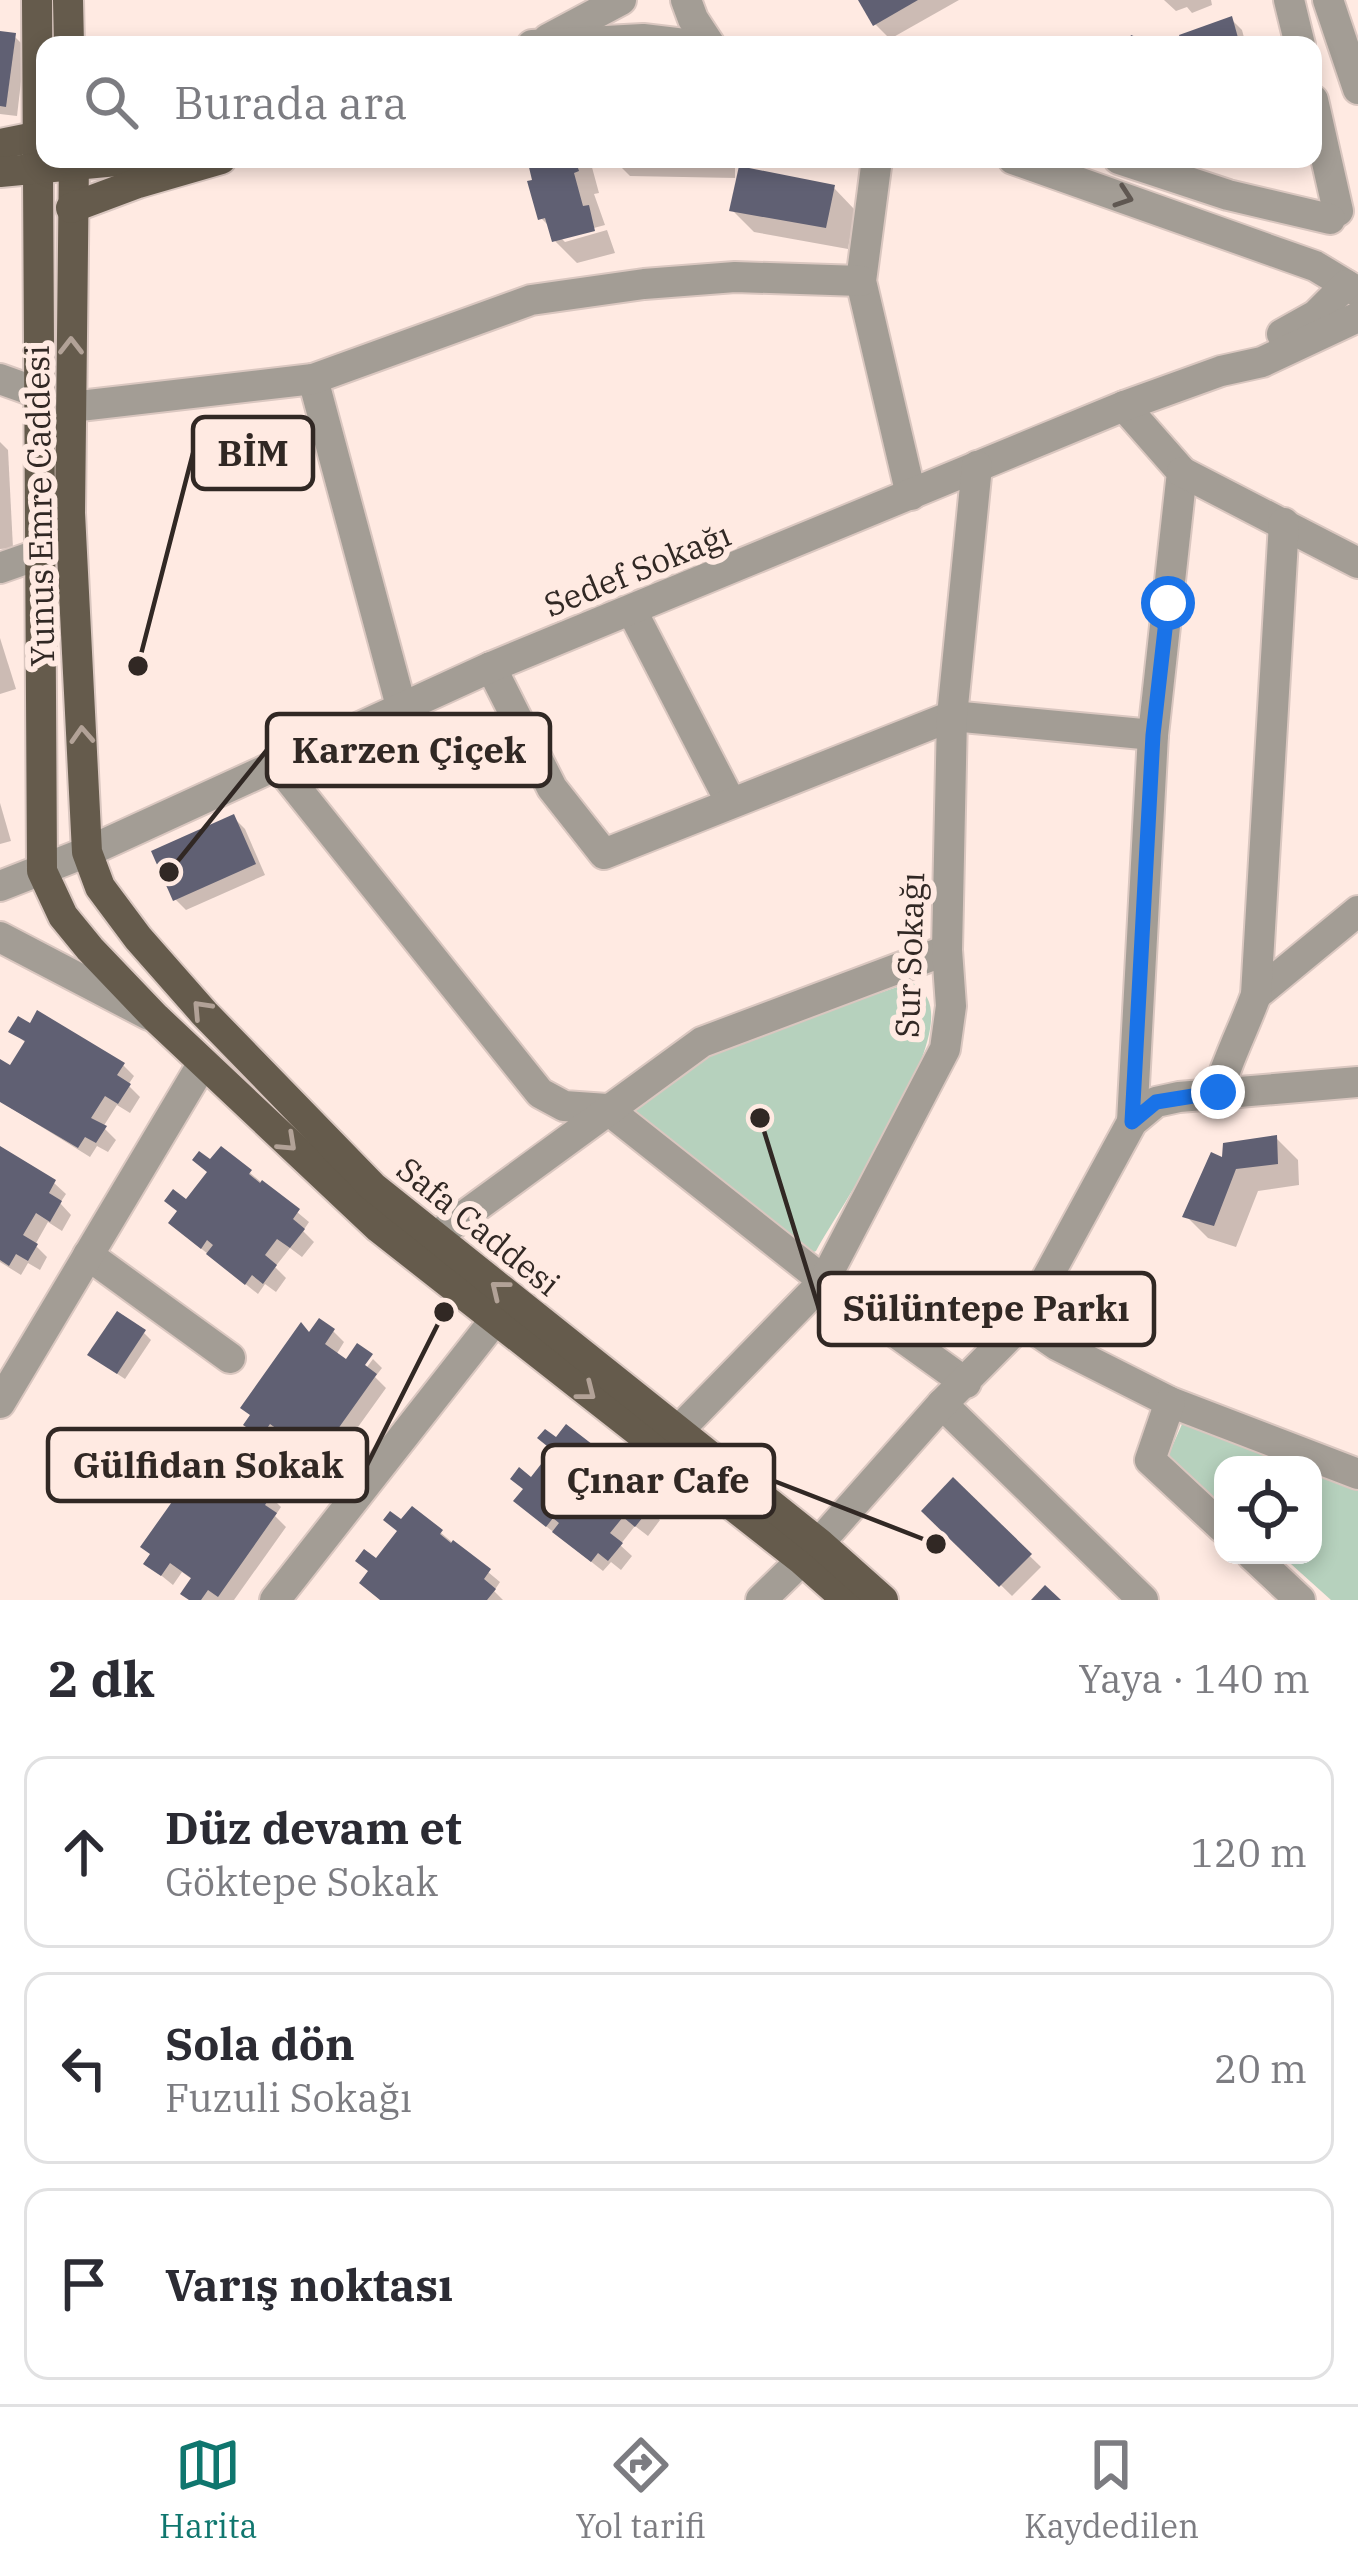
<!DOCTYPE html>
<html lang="tr">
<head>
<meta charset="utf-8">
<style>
	:root { --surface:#fff; --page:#f2f2f3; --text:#2b2b33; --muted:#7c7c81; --line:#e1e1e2; --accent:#0f766e }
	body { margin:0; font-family:"IBM Plex Serif",serif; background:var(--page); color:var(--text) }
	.controls { position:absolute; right:36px; bottom:36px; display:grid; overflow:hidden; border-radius:24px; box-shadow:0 6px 18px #0003 }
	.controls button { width:108px; height:108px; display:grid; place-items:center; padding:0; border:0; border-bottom:3px solid var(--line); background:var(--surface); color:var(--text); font:60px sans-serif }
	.stop { position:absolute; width:36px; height:36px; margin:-27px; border:9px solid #1a73e8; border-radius:50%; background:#fff }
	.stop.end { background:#1a73e8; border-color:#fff; box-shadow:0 3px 12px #0008 }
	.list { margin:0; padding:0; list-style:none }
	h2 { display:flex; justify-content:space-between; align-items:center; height:156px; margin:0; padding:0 48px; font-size:51px }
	h2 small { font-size:39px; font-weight:400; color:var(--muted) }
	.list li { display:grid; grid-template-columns:78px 1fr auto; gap:36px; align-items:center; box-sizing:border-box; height:192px; margin:0 24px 24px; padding:0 24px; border:3px solid var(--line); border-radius:24px }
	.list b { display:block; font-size:45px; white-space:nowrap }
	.list p { margin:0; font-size:39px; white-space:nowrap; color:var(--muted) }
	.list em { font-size:39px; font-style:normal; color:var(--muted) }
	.icon { flex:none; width:66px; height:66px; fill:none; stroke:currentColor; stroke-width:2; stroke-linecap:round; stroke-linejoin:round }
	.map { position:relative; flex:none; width:1358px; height:1600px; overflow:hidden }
	.search { position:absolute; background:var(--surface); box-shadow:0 6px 18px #0003; left:36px; right:36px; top:36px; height:132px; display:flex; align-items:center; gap:30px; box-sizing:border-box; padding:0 42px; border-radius:24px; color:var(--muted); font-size:45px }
	.sheet { height:804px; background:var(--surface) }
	nav { display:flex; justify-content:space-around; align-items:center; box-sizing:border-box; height:168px; border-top:3px solid var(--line); background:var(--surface); font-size:33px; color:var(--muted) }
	nav a { display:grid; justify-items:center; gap:6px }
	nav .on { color:var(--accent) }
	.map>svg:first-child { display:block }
</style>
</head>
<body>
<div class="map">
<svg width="1358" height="1600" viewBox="0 0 1358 1600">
	<rect width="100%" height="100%" fill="#ffeae2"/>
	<g fill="#b6d1bd">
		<path d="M912 982C923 991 930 997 931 1012 936 1066 845 1200 816 1251L807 1255 628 1114 714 1049Z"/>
		<polygon points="1187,1413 1298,1465 1223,1465 1223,1505 1167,1458"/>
		<polygon points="1313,1472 1358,1488 1358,1600 1331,1600 1281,1555 1313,1555"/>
	</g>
	<g fill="#0003">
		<polygon points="861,0 959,0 890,39 875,24"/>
		<polygon points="1164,0 1211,0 1212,5 1192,13 1187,7 1176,11"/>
		<polygon points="1231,19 1242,30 1246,45 1185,45"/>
		<polygon points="0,34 14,36 25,47 17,116 0,114"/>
		<polygon points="529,159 590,160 599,193 594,194 605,225 560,237 565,242 607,230 615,253 577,263 555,241 552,229 541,218"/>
		<polygon points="613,159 735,159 735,178 630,176"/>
		<polygon points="833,187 855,210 848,249 754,232 732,210"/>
		<polygon points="0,442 8,450 13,548 0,549"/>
		<polygon points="0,638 16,689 0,694"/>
		<polygon points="0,803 11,841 0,844"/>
		<polygon points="234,818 245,829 265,875 186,910 175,899"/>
		<polygon points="12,1031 123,1065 134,1076 128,1085 140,1097 130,1113 117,1105 103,1127 116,1140 108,1152 97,1146 90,1157 0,1101 0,1063 11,1070 27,1044"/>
		<polygon points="1276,1138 1298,1160 1299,1185 1258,1191 1236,1247 1208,1238 1186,1216 1225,1161"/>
		<polygon points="0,1150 54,1183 66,1194 60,1203 71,1215 62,1231 48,1222 35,1245 47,1257 40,1270 28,1263 21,1275 0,1262"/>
		<polygon points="211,1163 250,1173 309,1222 303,1231 314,1242 302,1257 290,1248 275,1267 286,1278 276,1292 265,1284 258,1294 183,1234 186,1203 210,1173"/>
		<polygon points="333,1331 344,1342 336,1355 358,1379 373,1359 382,1368 375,1377 386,1388 330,1466 321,1460 309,1475 284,1454 293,1440 283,1433 273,1446 247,1424 310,1335"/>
		<polygon points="144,1333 151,1340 125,1379 98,1361"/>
		<polygon points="556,1441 595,1451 655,1501 648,1509 660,1520 648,1536 635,1526 620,1545 632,1556 621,1570 611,1562 603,1571 528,1512 532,1481 555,1451"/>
		<polygon points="233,1471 244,1482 236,1494 247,1502 270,1496 281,1507 275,1516 286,1527 234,1600 191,1600 193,1580 182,1572 173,1585 147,1564 210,1474"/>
		<polygon points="953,1482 1041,1567 1012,1596 925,1511"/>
		<polygon points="401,1523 441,1533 500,1582 494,1591 503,1600 381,1600 377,1563 400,1533"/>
	</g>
	<g fill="#606073">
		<polygon points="858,0 918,0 873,26"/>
		<polygon points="1232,16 1240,45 1182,45 1179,35"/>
		<polygon points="0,31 16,33 6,107 0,106"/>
		<polygon points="1131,35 1156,45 1127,45"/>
		<polygon points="527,159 575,159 579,171 574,173 583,206 589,205 595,231 552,242 545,218 538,220 527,181 532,180"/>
		<polygon points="739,166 835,185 826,228 729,211"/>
		<polygon points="234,814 256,864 173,901 151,851"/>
		<polygon points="37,1010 125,1063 117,1075 131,1084 118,1104 105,1096 91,1118 107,1126 96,1143 85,1137 78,1148 0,1102 0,1059 10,1065 25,1041 8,1032 18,1016 30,1023"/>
		<polygon points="1277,1135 1278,1164 1236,1169 1214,1226 1182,1217 1211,1152 1222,1157 1223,1143"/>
		<polygon points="0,1146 56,1180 49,1193 62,1201 50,1222 36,1213 23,1235 38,1244 28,1261 16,1254 9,1266 0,1260"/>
		<polygon points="221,1146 252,1170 249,1174 260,1183 262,1180 300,1209 293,1219 305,1229 290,1248 277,1239 265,1255 277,1265 263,1284 252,1275 245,1285 206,1254 213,1245 207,1240 201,1249 168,1223 177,1211 164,1201 173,1189 186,1199 207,1172 192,1160 199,1151 210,1159"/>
		<polygon points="117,1311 146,1330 117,1374 87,1355"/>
		<polygon points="319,1318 335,1329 325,1344 346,1359 357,1343 373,1354 365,1365 377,1374 318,1457 308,1451 297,1466 280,1454 291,1439 270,1424 261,1437 243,1425 250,1415 240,1408 301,1322 309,1332"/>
		<polygon points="566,1424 597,1448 595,1452 605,1461 608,1458 646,1487 638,1496 651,1507 635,1527 623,1517 610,1533 623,1543 608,1561 598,1553 591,1562 552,1532 559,1523 553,1518 546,1527 513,1501 523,1489 510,1479 519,1467 531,1477 552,1450 537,1438 545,1429 556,1437"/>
		<polygon points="218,1457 235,1469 225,1483 246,1498 257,1482 272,1494 265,1505 277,1513 218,1597 208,1590 201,1600 189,1600 180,1594 191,1578 170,1563 161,1576 143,1564 150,1554 140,1547 201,1461 208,1471"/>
		<polygon points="953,1477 1032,1554 999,1587 921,1511"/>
		<polygon points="412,1506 443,1530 440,1534 451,1543 453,1540 491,1569 484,1579 496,1589 487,1600 380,1600 359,1583 368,1571 355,1561 364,1549 376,1558 397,1531 383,1520 390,1511 401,1519"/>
		<polygon points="1045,1585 1061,1600 1031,1600"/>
	</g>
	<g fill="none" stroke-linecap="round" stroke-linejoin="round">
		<g stroke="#dac7c0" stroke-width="34">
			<g id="minor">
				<polyline points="686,0 693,19 710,45"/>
				<polyline points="1289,0 1300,45"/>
				<polyline points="1328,0 1358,89"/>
				<polyline points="548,39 621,0"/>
				<polyline points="532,45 643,39 693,45"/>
				<polyline points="1313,100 1338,211"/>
				<polyline points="877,159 861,281 911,495"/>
				<polyline points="1013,159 1315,266 1358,292"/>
				<polyline points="1119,159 1228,195 1330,219"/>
				<polyline points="1282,334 1316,315 1346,285"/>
				<polyline points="0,379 39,393"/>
				<polyline points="313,379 401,706"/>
				<polyline points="1124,406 1182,472 1153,735 1132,1122"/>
				<polyline points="71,407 313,379 531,300 644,284 735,277 861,281"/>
				<polyline points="1182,472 1358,563"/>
				<polyline points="0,568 40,554"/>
				<polyline points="632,611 731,803"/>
				<polyline points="491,667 552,788 604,854 952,716 1153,735"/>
				<polyline points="277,764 540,1093 564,1106 607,1109 824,1281 966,1383"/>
				<polyline points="0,886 87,852 491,667 1124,406 1221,371 1262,362 1358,317"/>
				<polyline points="0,937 149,1015"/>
				<polyline points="1256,995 1358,911"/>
				<path d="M1218 1092C1228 1058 1244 1028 1256 995L1284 523"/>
				<polyline points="435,1237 702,1042 947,950"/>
				<polyline points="88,1255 230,1358"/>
				<polyline points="1023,1322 1057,1345 1170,1402 1358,1474"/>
				<polyline points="1170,1402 1150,1460 1223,1528"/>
				<polyline points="0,1403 203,1063"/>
				<polyline points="942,1404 1143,1600"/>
				<polyline points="677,1432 824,1281 945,1049 951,1006 947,950 952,716 977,466"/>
				<polyline points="819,1543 942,1404 1023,1322 1132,1122 1156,1102 1179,1097 1358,1082"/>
				<polyline points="1252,1555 1300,1600"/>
				<polyline points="275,1600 494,1321"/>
				<polyline points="761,1600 802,1560"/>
			</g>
		</g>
		<g stroke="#dac7c0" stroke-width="34">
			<g id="major">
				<polyline points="37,0 42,871 63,916 90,949 156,1018 379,1228 802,1560 847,1600"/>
				<polyline points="68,0 69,45"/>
				<polyline points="0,144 45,135"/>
				<polyline points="74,159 70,513 87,852 100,887 138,938 204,1013 373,1187 819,1543 883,1600"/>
				<polyline points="0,172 138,159"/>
				<polyline points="71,208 138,183 221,159"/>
			</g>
		</g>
		<use href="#minor" stroke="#a39d95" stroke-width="30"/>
		<use href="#major" stroke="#655b4c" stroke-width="30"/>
	</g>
	<defs><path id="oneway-chevron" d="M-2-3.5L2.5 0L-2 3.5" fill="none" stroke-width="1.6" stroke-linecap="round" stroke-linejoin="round" transform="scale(3)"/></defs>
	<use stroke="#5f5751" href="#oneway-chevron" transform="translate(1124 197) rotate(19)"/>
	<g stroke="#b2a297">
		<use href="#oneway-chevron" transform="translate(71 346) rotate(-90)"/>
		<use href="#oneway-chevron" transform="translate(82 735) rotate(-93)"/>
		<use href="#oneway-chevron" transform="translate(201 1009) rotate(-133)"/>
		<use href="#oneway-chevron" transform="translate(288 1143) rotate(43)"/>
		<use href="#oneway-chevron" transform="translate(499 1289) rotate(-141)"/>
		<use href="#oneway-chevron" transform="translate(587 1392) rotate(38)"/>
	</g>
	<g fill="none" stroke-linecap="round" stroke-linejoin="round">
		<polyline stroke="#1a73e8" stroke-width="15" points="1168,603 1153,735 1132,1122 1156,1102 1218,1092"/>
	</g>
	<g text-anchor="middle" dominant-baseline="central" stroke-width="12" stroke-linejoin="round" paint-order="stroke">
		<g font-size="33" fill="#312824" stroke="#ffeae2">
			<text transform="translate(39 506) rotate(-91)">Yunus Emre Caddesi</text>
			<text transform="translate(637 569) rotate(-22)">Sedef Sokağı</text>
			<text transform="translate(909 955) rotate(-88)">Sur Sokağı</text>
			<text transform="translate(479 1226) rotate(39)">Safa Caddesi</text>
		</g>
	</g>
	<path fill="none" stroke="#312824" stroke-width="4.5" d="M138 666L193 453M169 872L267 750M760 1118L819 1309M444 1312L367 1465M936 1544L774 1481"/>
	<g fill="#312824" stroke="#ffeae2" stroke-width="4.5">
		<circle cx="138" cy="666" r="12"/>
		<circle cx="169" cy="872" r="12"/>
		<circle cx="760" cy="1118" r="12"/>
		<circle cx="444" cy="1312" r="12"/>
		<circle cx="936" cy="1544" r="12"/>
	</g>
	<g fill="#ffeae2" stroke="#312824" stroke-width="4.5">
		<rect x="193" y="417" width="120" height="72" rx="12"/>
		<rect x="267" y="714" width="283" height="72" rx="12"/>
		<rect x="819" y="1273" width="335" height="72" rx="12"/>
		<rect x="48" y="1429" width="319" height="72" rx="12"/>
		<rect x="543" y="1445" width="231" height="72" rx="12"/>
	</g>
	<g font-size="36" text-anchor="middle" font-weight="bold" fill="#312824">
		<text x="253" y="466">BİM</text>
		<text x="409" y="763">Karzen Çiçek</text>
		<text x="986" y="1321">Sülüntepe Parkı</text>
		<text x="208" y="1478">Gülfidan Sokak</text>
		<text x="658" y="1493">Çınar Cafe</text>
	</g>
</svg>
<div class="controls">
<button><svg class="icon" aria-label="locate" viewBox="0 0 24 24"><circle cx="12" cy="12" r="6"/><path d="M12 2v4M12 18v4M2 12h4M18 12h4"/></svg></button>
</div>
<div class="stop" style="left:1168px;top:603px"></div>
<div class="stop end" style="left:1218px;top:1092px"></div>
<div class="search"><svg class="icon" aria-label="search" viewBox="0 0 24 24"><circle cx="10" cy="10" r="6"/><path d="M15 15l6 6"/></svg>Burada ara</div>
</div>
<section class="sheet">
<h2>2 dk<small>Yaya · 140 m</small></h2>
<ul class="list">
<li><svg class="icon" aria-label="ahead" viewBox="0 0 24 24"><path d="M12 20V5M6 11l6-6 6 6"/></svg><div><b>Düz devam et</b><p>Göktepe Sokak</p></div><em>120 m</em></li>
<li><svg class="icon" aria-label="left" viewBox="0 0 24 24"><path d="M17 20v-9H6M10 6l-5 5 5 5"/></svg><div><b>Sola dön</b><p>Fuzuli Sokağı</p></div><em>20 m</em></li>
<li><svg class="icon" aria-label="arrive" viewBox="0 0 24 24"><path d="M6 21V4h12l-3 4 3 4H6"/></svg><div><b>Varış noktası</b></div></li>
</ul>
</section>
<nav>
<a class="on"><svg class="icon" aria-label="map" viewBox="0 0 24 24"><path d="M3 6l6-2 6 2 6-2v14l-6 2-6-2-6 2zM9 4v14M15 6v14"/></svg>Harita</a>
<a><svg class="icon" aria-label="directions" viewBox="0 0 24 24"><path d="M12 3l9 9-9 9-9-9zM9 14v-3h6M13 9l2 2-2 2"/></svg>Yol tarifi</a>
<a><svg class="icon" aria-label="saved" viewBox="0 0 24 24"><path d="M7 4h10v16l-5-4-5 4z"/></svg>Kaydedilen</a>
</nav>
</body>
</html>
